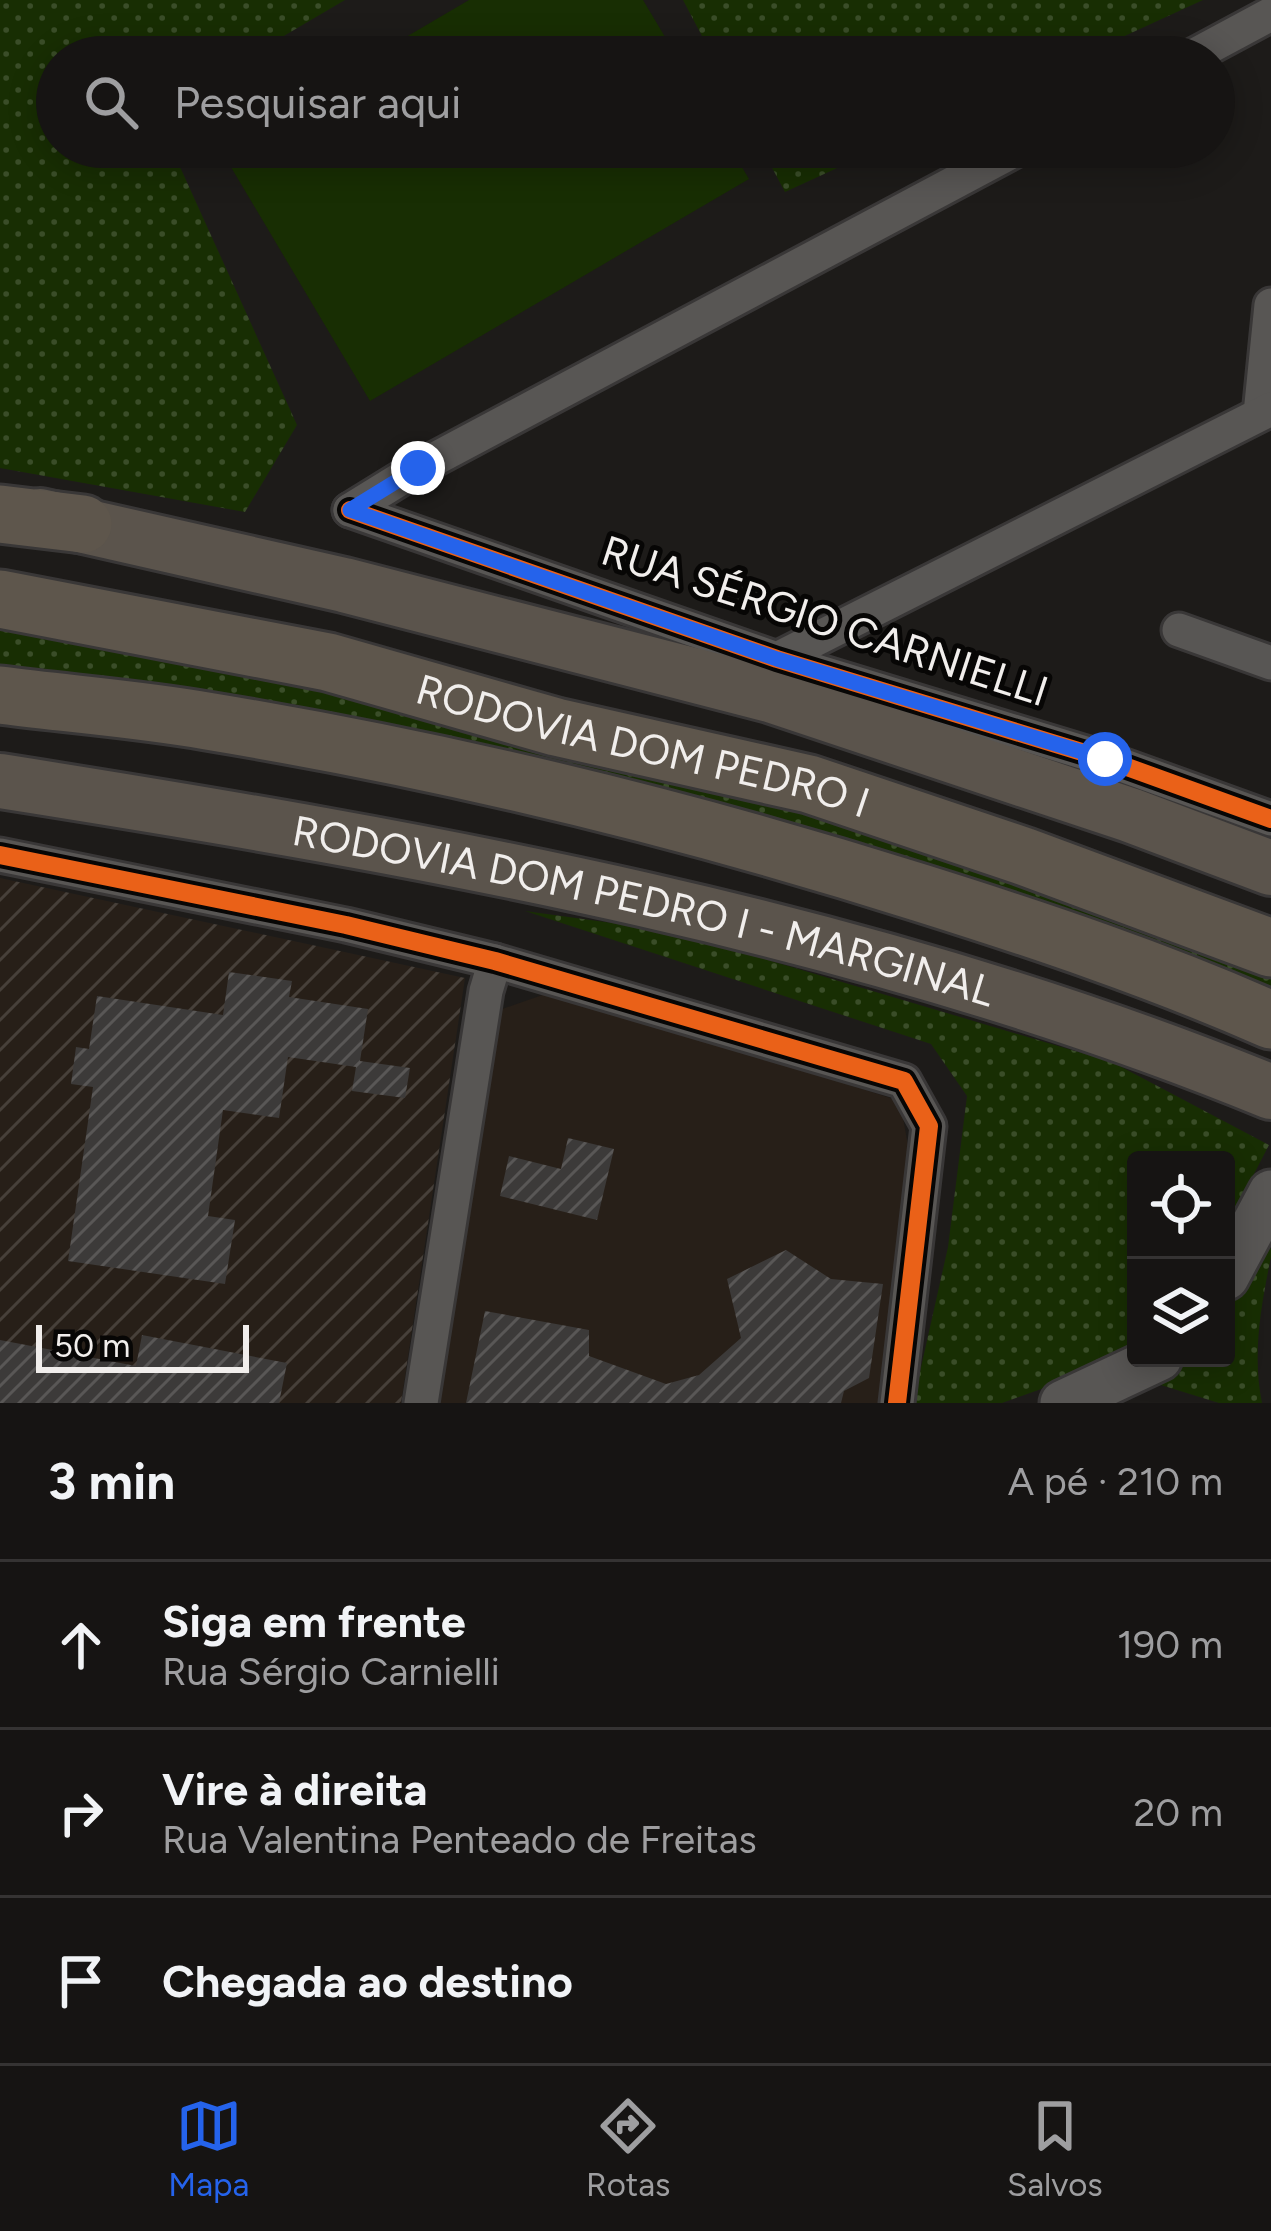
<!DOCTYPE html>
<html lang="pt">
<head>
<meta charset="utf-8">
<style>
	:root { --surface:#161413; --page:#232121; --text:#f1f3f6; --muted:#9e9ea0; --line:#353333; --accent:#2563eb }
	body { margin:0; font-family:Figtree,sans-serif; background:var(--page); color:var(--text) }
	.controls { position:absolute; right:36px; bottom:36px; display:grid; overflow:hidden; border-radius:12px; box-shadow:0 6px 30px #0003 }
	.controls button { width:108px; height:108px; display:grid; place-items:center; padding:0; border:0; border-bottom:3px solid var(--line); background:var(--surface); color:var(--text); font:60px sans-serif }
	.scale { position:absolute; left:36px; bottom:30px; width:213px; box-sizing:border-box; padding-left:12px; border:6px solid #f1eeec; border-top:0; font-size:33px; line-height:42px; white-space:nowrap; color:#f1eeec; -webkit-text-stroke:9px #070605; paint-order:stroke }
	.stop { position:absolute; width:36px; height:36px; margin:-27px; border:9px solid #2563eb; border-radius:50%; background:#fff }
	.stop.end { background:#2563eb; border-color:#fff; box-shadow:0 3px 12px #0008 }
	.list { margin:0; padding:0; list-style:none }
	h2 { display:flex; justify-content:space-between; align-items:center; height:156px; margin:0; padding:0 48px; font-size:51px }
	h2 small { font-size:39px; font-weight:400; color:var(--muted) }
	.list li { display:grid; grid-template-columns:78px 1fr auto; gap:36px; align-items:center; box-sizing:border-box; height:168px; padding:0 48px; border-top:3px solid var(--line) }
	.list b { display:block; font-size:45px; white-space:nowrap }
	.list p { margin:0; font-size:39px; white-space:nowrap; color:var(--muted) }
	.list em { font-size:39px; font-style:normal; color:var(--muted) }
	.icon { flex:none; width:66px; height:66px; fill:none; stroke:currentColor; stroke-width:2; stroke-linecap:round; stroke-linejoin:round }
	.map { position:relative; flex:none; width:1271px; height:1403px; overflow:hidden }
	.search { position:absolute; background:var(--surface); box-shadow:0 6px 30px #0003; left:36px; right:36px; top:36px; height:132px; display:flex; align-items:center; gap:30px; box-sizing:border-box; padding:0 42px; border-radius:66px; color:var(--muted); font-size:45px }
	.sheet { height:660px; background:var(--surface) }
	nav { display:flex; justify-content:space-around; align-items:center; box-sizing:border-box; height:168px; border-top:3px solid var(--line); background:var(--surface); font-size:33px; color:var(--muted) }
	nav a { display:grid; justify-items:center; gap:6px }
	nav .on { color:var(--accent) }
	.map>svg:first-child { display:block }
</style>
</head>
<body>
<div class="map">
<svg width="1271" height="1403" viewBox="0 0 1271 1403">
	<defs>
		<pattern id="industrial-furrows" width="10" height="10" patternUnits="userSpaceOnUse" patternTransform="scale(3)"><rect width="10" height="10" fill="#271f18"/><path d="M-1 1l2-2M0 10L10 0M9 11l2-2" fill="none" stroke="#47403a"/></pattern>
		<pattern id="grass-dots" width="8" height="8" patternUnits="userSpaceOnUse" patternTransform="scale(3)"><rect width="8" height="8" fill="#182e03"/><path d="M2 2h.1M6 6h.1" fill="none" stroke="#3a4d28" stroke-width="1.8" stroke-linecap="round"/></pattern>
		<pattern id="building-hatch" width="6" height="6" patternUnits="userSpaceOnUse" patternTransform="scale(3)"><rect width="6" height="6" fill="#3c3a39"/><path d="M-1 1l2-2M0 6l6-6M5 7l2-2" fill="none" stroke="#595756"/></pattern>
	</defs>
	<rect width="100%" height="100%" fill="#1d1b19"/>
	<polygon fill="#271f18" points="554,991 900,1101 914,1179 883,1403 431,1403 499,1010"/>
	<polygon fill="url(#industrial-furrows)" points="0,878 465,978 401,1403 0,1403"/>
	<g fill="url(#grass-dots)">
		<polygon points="0,0 345,0 248,57 57,57 57,147 171,147 297,425 245,512 0,468"/>
		<polygon points="683,0 1203,0 1079,57 713,57"/>
		<polygon points="761,147 883,147 785,192"/>
		<polygon points="0,619 290,678 840,815 1271,973 1271,993 1053,910 819,831 219,697 0,666"/>
		<polygon points="525,911 670,931 1112,1062 1269,1145 1226,1228 1226,1160 1136,1160 1136,1345 1072,1378 1002,1403 913,1403 948,1247 967,1096 931,1044"/>
		<path d="M1262 1244 1271 1249V1257C1261 1306 1252 1354 1262 1403H1219L1151 1382 1183 1358H1226V1307Z"/>
	</g>
	<g fill="#182e03">
		<polygon points="469,0 643,0 677,57 372,57"/>
		<polygon points="219,147 730,147 749,179 370,401"/>
	</g>
	<g fill="url(#building-hatch)">
		<polygon points="229,972 292,981 289,997 368,1009 360,1061 410,1068 405,1098 352,1091 356,1067 288,1057 279,1118 223,1110 208,1216 235,1220 225,1284 68,1261 93,1087 71,1084 76,1047 89,1049 97,996 223,1015"/>
		<polygon points="568,1138 614,1149 597,1220 500,1196 509,1156 561,1169"/>
		<polygon points="786,1250 831,1279 883,1284 869,1378 844,1391 841,1403 466,1403 485,1311 589,1330 589,1356 666,1384 699,1375 741,1338 727,1279"/>
		<polygon points="142,1335 287,1363 279,1403 0,1403 0,1340 136,1366"/>
	</g>
	<g fill="none" stroke-linecap="round" stroke-linejoin="round">
		<g stroke="#393737" stroke-width="39">
			<g id="minor">
				<polyline points="1191,57 1271,14"/>
				<polyline points="1260,414 1271,305"/>
				<polyline points="350,510 777,659 1105,759 1271,819"/>
				<polyline points="350,510 418,468 1021,147"/>
				<polyline points="1179,630 1271,663"/>
				<polyline points="777,659 1271,409"/>
				<polyline points="0,855 346,925 495,961 904,1081 929,1126 897,1403"/>
				<polyline points="421,1403 486,991 495,961"/>
			</g>
		</g>
		<g stroke="#393737" stroke-width="51">
			<g id="secondary">
				<polyline points="1226,1277 1271,1193"/>
				<polyline points="1063,1403 1159,1358"/>
			</g>
		</g>
		<g stroke="#393737" stroke-width="60">
			<g id="trunk">
				<polyline points="40,516 344,585 770,695 1130,815 1271,868"/>
				<path id="s1" d="M0 781C430 849 866 926 1271 1092"/>
			</g>
		</g>
		<g stroke="#393737" stroke-width="63">
			<g id="motorway">
				<polyline points="0,514 83,524"/>
				<path id="s2" d="M0 599 328 662 556 727 809 784 1023 856 1271 948"/>
				<path d="M0 695C69 704 139 709 207 721 449 761 688 819 921 893 1039 930 1158 970 1271 1020"/>
			</g>
		</g>
		<use href="#minor" stroke="#585654" stroke-width="33"/>
		<use href="#secondary" stroke="#585654" stroke-width="45"/>
		<use href="#trunk" stroke="#5b544c" stroke-width="54"/>
		<use href="#motorway" stroke="#5e564c" stroke-width="57"/>
		<g stroke="#070605" stroke-width="26">
			<g id="cycleway">
				<polyline points="350,510 777,659 1105,759 1271,819"/>
				<polyline points="0,855 346,925 495,961 904,1081 929,1126 897,1403"/>
			</g>
		</g>
		<use href="#cycleway" stroke="#ea6118" stroke-width="18"/>
	</g>
	<g fill="none" stroke-linecap="round" stroke-linejoin="round">
		<polyline stroke="#2563eb" stroke-width="15" points="418,468 350,510 777,659 1105,759"/>
	</g>
	<g text-anchor="middle" dominant-baseline="central" stroke-width="10" stroke-linejoin="round" paint-order="stroke">
		<g font-size="42" fill="#f1eeec" stroke="#070605">
			<text transform="translate(825 621) rotate(18)">RUA SÉRGIO CARNIELLI</text>
			<text stroke="none"><textPath href="#s2" startOffset="660">RODOVIA DOM PEDRO I</textPath></text>
			<text stroke="none"><textPath href="#s1" startOffset="657">RODOVIA DOM PEDRO I - MARGINAL</textPath></text>
		</g>
	</g>
</svg>
<div class="controls">
<button><svg class="icon" aria-label="locate" viewBox="0 0 24 24"><circle cx="12" cy="12" r="6"/><path d="M12 2v4M12 18v4M2 12h4M18 12h4"/></svg></button>
<button><svg class="icon" aria-label="layers" viewBox="0 0 24 24"><path d="M12 4l9 5-9 5-9-5zM3 14l9 5 9-5"/></svg></button>
</div>
<div class="scale">50 m</div>
<div class="stop" style="left:1105px;top:759px"></div>
<div class="stop end" style="left:418px;top:468px"></div>
<div class="search"><svg class="icon" aria-label="search" viewBox="0 0 24 24"><circle cx="10" cy="10" r="6"/><path d="M15 15l6 6"/></svg>Pesquisar aqui</div>
</div>
<section class="sheet">
<h2>3 min<small>A pé · 210 m</small></h2>
<ul class="list">
<li><svg class="icon" aria-label="ahead" viewBox="0 0 24 24"><path d="M12 20V5M6 11l6-6 6 6"/></svg><div><b>Siga em frente</b><p>Rua Sérgio Carnielli</p></div><em>190 m</em></li>
<li><svg class="icon" aria-label="right" viewBox="0 0 24 24"><path d="M7 20v-9h11M14 6l5 5-5 5"/></svg><div><b>Vire à direita</b><p>Rua Valentina Penteado de Freitas</p></div><em>20 m</em></li>
<li><svg class="icon" aria-label="arrive" viewBox="0 0 24 24"><path d="M6 21V4h12l-3 4 3 4H6"/></svg><div><b>Chegada ao destino</b></div></li>
</ul>
</section>
<nav>
<a class="on"><svg class="icon" aria-label="map" viewBox="0 0 24 24"><path d="M3 6l6-2 6 2 6-2v14l-6 2-6-2-6 2zM9 4v14M15 6v14"/></svg>Mapa</a>
<a><svg class="icon" aria-label="directions" viewBox="0 0 24 24"><path d="M12 3l9 9-9 9-9-9zM9 14v-3h6M13 9l2 2-2 2"/></svg>Rotas</a>
<a><svg class="icon" aria-label="saved" viewBox="0 0 24 24"><path d="M7 4h10v16l-5-4-5 4z"/></svg>Salvos</a>
</nav>
</body>
</html>
